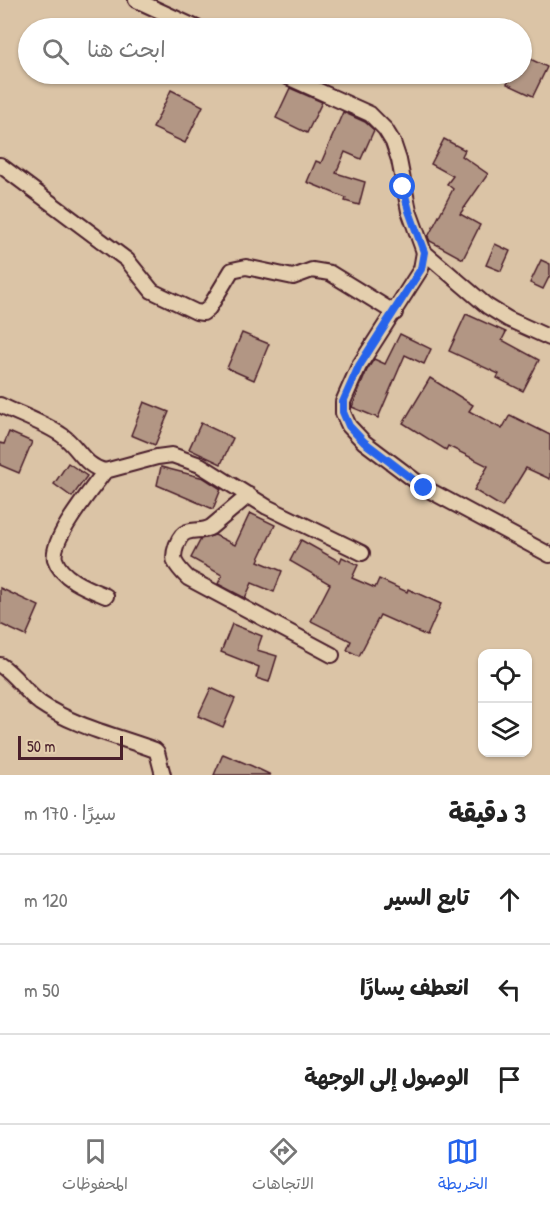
<!DOCTYPE html>
<html lang="ar">
<head>
<meta charset="utf-8">
<style>
	:root { --surface:#fff; --page:#f6f6f6; --text:#222; --muted:#767676; --line:#e0e0e0; --accent:#2563eb }
	body { margin:0; font-family:"Patrick Hand","Playpen Sans Arabic",sans-serif; background:var(--page); color:var(--text); direction:rtl }
	.controls { position:absolute; right:18px; bottom:18px; display:grid; overflow:hidden; border-radius:12px; box-shadow:0 2px 4px #0004 }
	.controls button { width:54px; height:54px; display:grid; place-items:center; padding:0; border:0; border-bottom:2px solid var(--line); background:var(--surface); color:var(--text); font:30px sans-serif }
	.scale { position:absolute; left:18px; bottom:15px; width:105px; box-sizing:border-box; padding-left:6px; border:3px solid #4a1f2b; border-top:0; font-size:16px; line-height:21px; white-space:nowrap; color:#4a1f2b; -webkit-text-stroke:4px #e4cfae; paint-order:stroke }
	.stop { position:absolute; width:18px; height:18px; margin:-14px; border:4px solid #2563eb; border-radius:50%; background:#fff }
	.stop.end { background:#2563eb; border-color:#fff; box-shadow:0 2px 6px #0008 }
	.list { margin:0; padding:0; list-style:none }
	h2 { display:flex; justify-content:space-between; align-items:center; height:78px; margin:0; padding:0 24px; font-size:26px }
	h2 small { font-size:20px; font-weight:400; color:var(--muted) }
	.list li { display:grid; grid-template-columns:39px 1fr auto; gap:18px; align-items:center; box-sizing:border-box; height:90px; padding:0 24px; border-top:2px solid var(--line) }
	.list b { display:block; font-size:22px; white-space:nowrap }
	.list em { font-size:20px; font-style:normal; color:var(--muted) }
	.icon { flex:none; width:33px; height:33px; fill:none; stroke:currentColor; stroke-width:2; stroke-linecap:round; stroke-linejoin:round }
	.map { position:relative; flex:none; width:550px; height:775px; overflow:hidden; direction:ltr }
	.search { position:absolute; background:var(--surface); box-shadow:0 2px 4px #0004; left:18px; right:18px; top:18px; height:66px; display:flex; align-items:center; gap:15px; box-sizing:border-box; padding:0 21px; border-radius:33px; color:var(--muted); font-size:22px }
	.sheet { height:348px; background:var(--surface) }
	nav { display:flex; justify-content:space-around; align-items:center; box-sizing:border-box; height:84px; border-top:2px solid var(--line); background:var(--surface); font-size:16px; color:var(--muted) }
	nav a { display:grid; justify-items:center; gap:3px }
	nav .on { color:var(--accent) }
	.map>svg:first-child { display:block }
</style>
</head>
<body>
<div class="map">
<svg width="550" height="775" viewBox="0 0 550 775">
	<rect width="100%" height="100%" fill="#dbc4a6"/>
	<filter id="ink" filterUnits="userSpaceOnUse"><feTurbulence type="fractalNoise" baseFrequency=".0167" numOctaves="2"/><feDisplacementMap in="SourceGraphic" scale="12" xChannelSelector="R" yChannelSelector="G"/><feConvolveMatrix kernelMatrix="1 2 1 2 8 2 1 2 1" color-interpolation-filters="sRGB"/></filter>
	<g filter="url(#ink)">
		<g fill="#b29684" stroke="#4a1f2b" stroke-width="1.5">
			<polygon points="522,55 547,67 533,96 507,84 512,74 522,74"/>
			<polygon points="290,88 322,102 307,133 276,118"/>
			<polygon points="171,90 203,106 185,143 153,128"/>
			<polygon points="343,112 365,122 374,130 361,159 345,152 336,173 365,182 359,205 345,201 346,198 307,182 316,161 321,163"/>
			<polygon points="444,139 465,150 462,156 488,174 460,214 480,225 463,259 430,241 428,237 453,189 447,184 453,176 431,164"/>
			<polygon points="495,244 510,251 501,271 486,265"/>
			<polygon points="541,260 550,264 550,275 543,289 530,283"/>
			<polygon points="466,314 506,332 502,340 539,360 523,391 497,378 499,374 449,351"/>
			<polygon points="242,333 269,344 254,380 227,368"/>
			<polygon points="400,334 431,349 424,364 405,355 378,418 352,407 367,370 374,359 385,364"/>
			<polygon points="430,378 473,405 469,411 502,429 510,415 550,435 550,479 526,468 502,507 474,490 488,466 448,446 446,450 403,423"/>
			<polygon points="144,402 169,412 155,445 131,435"/>
			<polygon points="201,423 233,438 221,464 189,449"/>
			<polygon points="9,432 32,442 19,473 0,465 0,443 4,444"/>
			<polygon points="68,463 87,476 72,497 54,484"/>
			<polygon points="161,467 204,478 221,489 213,509 157,485"/>
			<polygon points="250,513 275,525 258,561 282,571 274,592 252,583 245,598 218,584 222,575 191,558 201,539 215,535 235,545"/>
			<polygon points="301,540 340,562 342,557 358,565 352,578 375,588 379,579 407,592 408,589 441,604 427,636 380,615 359,656 347,650 351,641 311,621 330,584 290,561"/>
			<polygon points="0,588 39,606 26,636 0,624"/>
			<polygon points="232,624 262,636 257,650 277,656 269,682 256,678 259,667 221,652"/>
			<polygon points="211,688 235,699 223,727 198,716"/>
			<polygon points="223,754 252,766 271,775 214,775"/>
		</g>
		<g fill="none" stroke-linecap="round" stroke-linejoin="round">
			<g stroke="#4a1f2b" stroke-width="18">
				<g id="street">
					<polyline points="136,0 197,28"/>
					<polyline points="281,74 370,114 385,129 393,142 399,160 409,211 424,252 487,306 508,319 550,338"/>
					<polyline points="0,165 127,260 152,291 196,312 203,313 209,308 232,270 246,267 293,277 312,270 330,273 395,313"/>
					<polyline points="424,252 421,269 359,366 350,386 343,402 343,413 349,426 364,442 425,488 550,555"/>
					<path d="M0 405C20 415 45 423 63 436 79 448 84 466 105 471L157 457 172 455 200 465 267 507 362 553"/>
					<path d="M105 471C93 488 50 539 55 559 61 579 89 589 106 596"/>
					<path d="M249 495 211 527C203 532 196 529 187 532 178 535 172 554 175 562 178 568 183 573 188 578L332 655"/>
					<path d="M0 665C16 675 25 692 40 703 73 726 117 736 155 750L157 752 163 775"/>
				</g>
			</g>
			<use href="#street" stroke="#e4cfae" stroke-width="14"/>
		</g>
	</g>
	<g fill="none" stroke-linecap="round" stroke-linejoin="round" filter="url(#ink)">
		<polyline stroke="#2563eb" stroke-width="8" points="403,187 409,211 424,252 421,269 359,366 343,402 343,412 349,426 364,442 424,488"/>
	</g>
</svg>
<div class="controls">
<button><svg class="icon" aria-label="locate" viewBox="0 0 24 24"><circle cx="12" cy="12" r="6"/><path d="M12 2v4M12 18v4M2 12h4M18 12h4"/></svg></button>
<button><svg class="icon" aria-label="layers" viewBox="0 0 24 24"><path d="M12 4l9 5-9 5-9-5zM3 14l9 5 9-5"/></svg></button>
</div>
<div class="scale">50 m</div>
<div class="stop" style="left:403px;top:187px"></div>
<div class="stop end" style="left:424px;top:488px"></div>
<div class="search"><svg class="icon" aria-label="search" viewBox="0 0 24 24"><circle cx="10" cy="10" r="6"/><path d="M15 15l6 6"/></svg>ابحث هنا</div>
</div>
<section class="sheet">
<h2>3 دقيقة<small>سيرًا · 170 m</small></h2>
<ul class="list">
<li><svg class="icon" aria-label="ahead" viewBox="0 0 24 24"><path d="M12 20V5M6 11l6-6 6 6"/></svg><div><b>تابع السير</b></div><em>120 m</em></li>
<li><svg class="icon" aria-label="left" viewBox="0 0 24 24"><path d="M17 20v-9H6M10 6l-5 5 5 5"/></svg><div><b>انعطف يسارًا</b></div><em>50 m</em></li>
<li><svg class="icon" aria-label="arrive" viewBox="0 0 24 24"><path d="M6 21V4h12l-3 4 3 4H6"/></svg><div><b>الوصول إلى الوجهة</b></div></li>
</ul>
</section>
<nav>
<a class="on"><svg class="icon" aria-label="map" viewBox="0 0 24 24"><path d="M3 6l6-2 6 2 6-2v14l-6 2-6-2-6 2zM9 4v14M15 6v14"/></svg>الخريطة</a>
<a><svg class="icon" aria-label="directions" viewBox="0 0 24 24"><path d="M12 3l9 9-9 9-9-9zM9 14v-3h6M13 9l2 2-2 2"/></svg>الاتجاهات</a>
<a><svg class="icon" aria-label="saved" viewBox="0 0 24 24"><path d="M7 4h10v16l-5-4-5 4z"/></svg>المحفوظات</a>
</nav>
</body>
</html>
